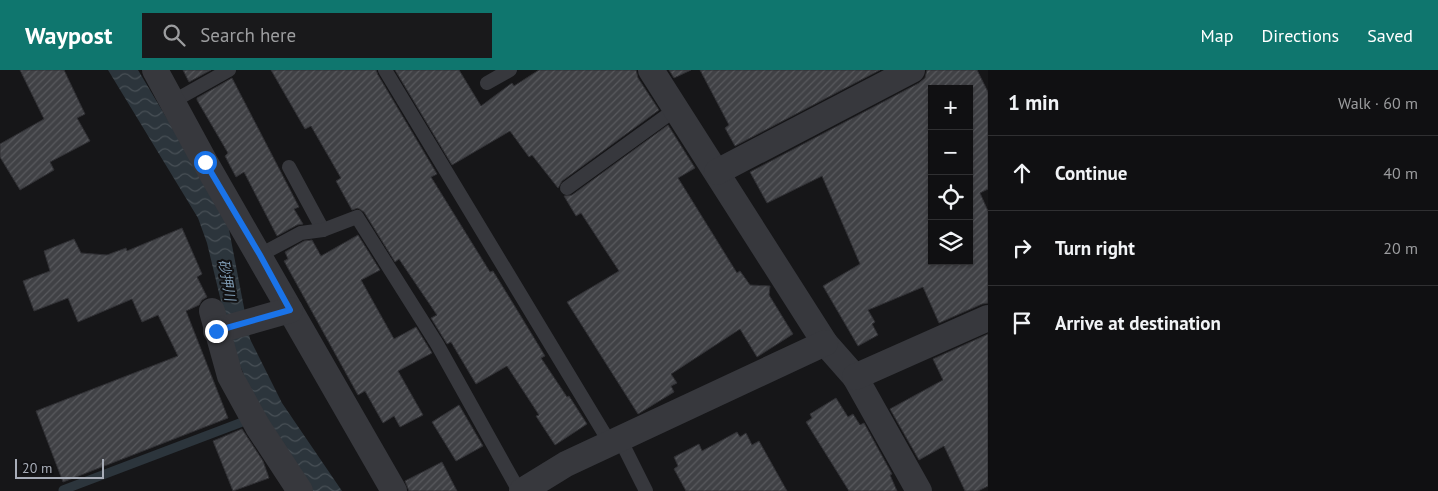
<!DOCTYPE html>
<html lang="en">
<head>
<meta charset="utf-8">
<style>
	:root { --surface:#101012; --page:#19191b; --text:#f1f3f6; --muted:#9c9d9f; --line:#303032; --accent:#0f766e }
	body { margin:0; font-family:"PT Sans","Noto Sans JP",sans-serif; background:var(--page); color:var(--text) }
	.controls { position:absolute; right:15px; top:15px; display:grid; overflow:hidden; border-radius:0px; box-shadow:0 1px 4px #0004 }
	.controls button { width:45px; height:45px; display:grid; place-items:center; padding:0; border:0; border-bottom:1px solid var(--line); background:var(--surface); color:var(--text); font:25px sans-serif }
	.scale { position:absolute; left:15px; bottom:12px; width:89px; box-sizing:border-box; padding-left:5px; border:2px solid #a8adb8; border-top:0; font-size:14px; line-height:18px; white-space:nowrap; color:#a8adb8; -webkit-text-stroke:4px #111113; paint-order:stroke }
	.stop { position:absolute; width:15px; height:15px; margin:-11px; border:4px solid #1a73e8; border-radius:50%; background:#fff }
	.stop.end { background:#1a73e8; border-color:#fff; box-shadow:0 1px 5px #0008 }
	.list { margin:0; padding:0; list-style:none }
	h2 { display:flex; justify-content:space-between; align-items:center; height:65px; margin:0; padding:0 20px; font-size:21px }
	h2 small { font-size:16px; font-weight:400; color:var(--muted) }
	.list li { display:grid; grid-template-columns:32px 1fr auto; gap:15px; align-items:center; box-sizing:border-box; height:75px; padding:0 20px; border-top:1px solid var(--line) }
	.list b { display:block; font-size:19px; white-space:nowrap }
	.list em { font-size:16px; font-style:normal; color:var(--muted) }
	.icon { flex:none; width:28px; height:28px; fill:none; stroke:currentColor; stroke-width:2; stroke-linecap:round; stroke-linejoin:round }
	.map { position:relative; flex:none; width:988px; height:421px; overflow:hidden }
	header { display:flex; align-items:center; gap:30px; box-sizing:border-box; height:70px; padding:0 25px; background:var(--accent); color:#fff }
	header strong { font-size:24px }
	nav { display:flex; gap:28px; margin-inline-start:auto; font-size:18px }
	.search { width:350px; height:45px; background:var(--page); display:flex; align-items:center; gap:12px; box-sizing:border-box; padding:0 18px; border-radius:0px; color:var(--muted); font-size:19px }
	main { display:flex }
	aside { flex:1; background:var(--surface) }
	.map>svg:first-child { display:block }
</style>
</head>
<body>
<header>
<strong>Waypost</strong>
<div class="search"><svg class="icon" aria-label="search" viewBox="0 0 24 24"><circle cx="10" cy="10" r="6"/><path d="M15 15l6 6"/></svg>Search here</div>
<nav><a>Map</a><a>Directions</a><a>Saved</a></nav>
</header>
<main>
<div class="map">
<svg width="988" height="421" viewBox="0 0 988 421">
	<defs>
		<pattern id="water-waves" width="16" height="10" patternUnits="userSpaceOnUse" patternTransform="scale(1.25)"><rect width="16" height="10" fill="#2c353c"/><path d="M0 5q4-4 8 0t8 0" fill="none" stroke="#485056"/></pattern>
		<pattern id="building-hatch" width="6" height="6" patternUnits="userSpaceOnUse" patternTransform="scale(1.25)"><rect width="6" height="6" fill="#404145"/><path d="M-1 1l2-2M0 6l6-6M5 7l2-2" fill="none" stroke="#595a5e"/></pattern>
	</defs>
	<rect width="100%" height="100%" fill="#161618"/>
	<polygon fill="url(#water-waves)" points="108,0 138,0 227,149 250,269 282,333 342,421 313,421 258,340 231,273 207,173 198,148"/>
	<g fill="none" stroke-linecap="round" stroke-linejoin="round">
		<polyline stroke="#2c353c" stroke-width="9" points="63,420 245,351 250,347"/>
	</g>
	<g fill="url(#building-hatch)" stroke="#303034" fill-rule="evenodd">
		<polygon points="20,0 64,0 85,44 77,48 90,71 50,92 54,100 20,120 0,87 0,74 44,49"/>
		<polygon points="183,0 211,0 189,12"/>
		<polygon points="271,0 376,0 378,5 437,104 431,107 490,202 493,201 514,235 545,286 541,288 567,327 569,326 587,354 555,375 536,346 539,345 507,296 476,314 451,272 447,274 431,248 437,245 399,189 395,192 364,142 358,138 352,140 336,111 341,108 311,56 305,59"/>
		<polygon points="395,0 459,0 481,36 512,13 514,16 539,0 636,0 638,8 659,40 562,111 558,118 532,85 529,87 510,61 452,95"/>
		<polygon points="669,0 691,0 674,8"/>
		<polygon points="700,0 880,0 735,76 725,58 729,55"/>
		<path d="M927 0H977L988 22V119L980 123 988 141V233L982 234 939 253 923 217 868 240 875 252 872 254 878 265 858 276 823 216 860 194 822 106 767 133 750 102 919 13 925 8ZM932 19H969V191H932Z"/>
		<polygon points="232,8 299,137 294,139 303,154 297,155 277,166 244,102 236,107 225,86 228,83 197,30 197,28"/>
		<polygon points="668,55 695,98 678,108 737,203 740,201 750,215 770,216 769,225 793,264 757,287 740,259 671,304 677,313 671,316 674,322 638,344 567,232 619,201 581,143 576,146 564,126 572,125"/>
		<polygon points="182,158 202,204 197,207 207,227 202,230 199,235 186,241 228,348 63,412 36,341 178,286 158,245 142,252 132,229 78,252 68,228 34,241 23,211 50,201 44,181 74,169 81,183 107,185 126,178 127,181"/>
		<polygon points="358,165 380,200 361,210 394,269 416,257 432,283 398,301 423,345 400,357 394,346 383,353 365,321 358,325 284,191 288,189 285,182 304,171 312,170 321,186"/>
		<polygon points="988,264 988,416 978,421 965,421 944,376 919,390 890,339 943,310 933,289"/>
		<polygon points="836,328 848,347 853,344 860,355 864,353 892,404 890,405 897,421 849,421 806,352 812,348 810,344"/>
		<polygon points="459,335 483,376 456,391 432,352"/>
		<polygon points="242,359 263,391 269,408 233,421 213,371"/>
		<polygon points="737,362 740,367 746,363 752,375 759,371 787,421 686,421 674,399 678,396 674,387 699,374 702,381"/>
		<polygon points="442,392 457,421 409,421 405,411"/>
	</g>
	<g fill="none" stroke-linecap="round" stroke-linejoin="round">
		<g stroke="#37383d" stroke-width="14">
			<polyline points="385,0 610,373"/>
			<polyline points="487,13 510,0"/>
			<polyline points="172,32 229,0"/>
			<polyline points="289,97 323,160"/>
			<polyline points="567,118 676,39"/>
			<polyline points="260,185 301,163 323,160 357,147 437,274 519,421"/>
			<polyline points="620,369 646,421"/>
		</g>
		<g stroke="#37383d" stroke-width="26">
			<polyline points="155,0 205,92 394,421"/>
			<polyline points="651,0 825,273 855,307 919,421"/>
			<polyline points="717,102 912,0"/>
			<polyline points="212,241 230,306 258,357 300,421"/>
			<polyline points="216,261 290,240"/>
			<polyline points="855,307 988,248"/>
			<polyline points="522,421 566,394 825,273"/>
		</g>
	</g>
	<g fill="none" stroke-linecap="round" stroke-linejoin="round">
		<polyline stroke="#1a73e8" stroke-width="6" points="205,92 260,185 290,240 216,261"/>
	</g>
	<g text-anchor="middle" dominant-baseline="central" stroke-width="4" stroke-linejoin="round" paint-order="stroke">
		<g font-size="14" font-style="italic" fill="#7f9bb3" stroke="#111113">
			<text transform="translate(227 210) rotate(80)">砂押川</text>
		</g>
	</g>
</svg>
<div class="controls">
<button>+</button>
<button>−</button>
<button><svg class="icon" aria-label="locate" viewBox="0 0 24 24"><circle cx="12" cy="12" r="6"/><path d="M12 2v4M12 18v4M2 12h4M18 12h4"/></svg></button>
<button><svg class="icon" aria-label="layers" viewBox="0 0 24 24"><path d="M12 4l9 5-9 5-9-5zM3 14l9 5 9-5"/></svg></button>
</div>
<div class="scale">20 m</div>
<div class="stop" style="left:205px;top:92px"></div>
<div class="stop end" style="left:216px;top:261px"></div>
</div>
<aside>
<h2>1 min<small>Walk · 60 m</small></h2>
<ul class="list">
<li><svg class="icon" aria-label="ahead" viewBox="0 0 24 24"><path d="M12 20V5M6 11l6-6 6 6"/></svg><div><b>Continue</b></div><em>40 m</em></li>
<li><svg class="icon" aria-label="right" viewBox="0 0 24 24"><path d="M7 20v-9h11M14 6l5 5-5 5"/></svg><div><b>Turn right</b></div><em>20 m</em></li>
<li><svg class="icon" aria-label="arrive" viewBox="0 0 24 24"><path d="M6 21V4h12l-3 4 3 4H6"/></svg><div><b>Arrive at destination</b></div></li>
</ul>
</aside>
</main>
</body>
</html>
